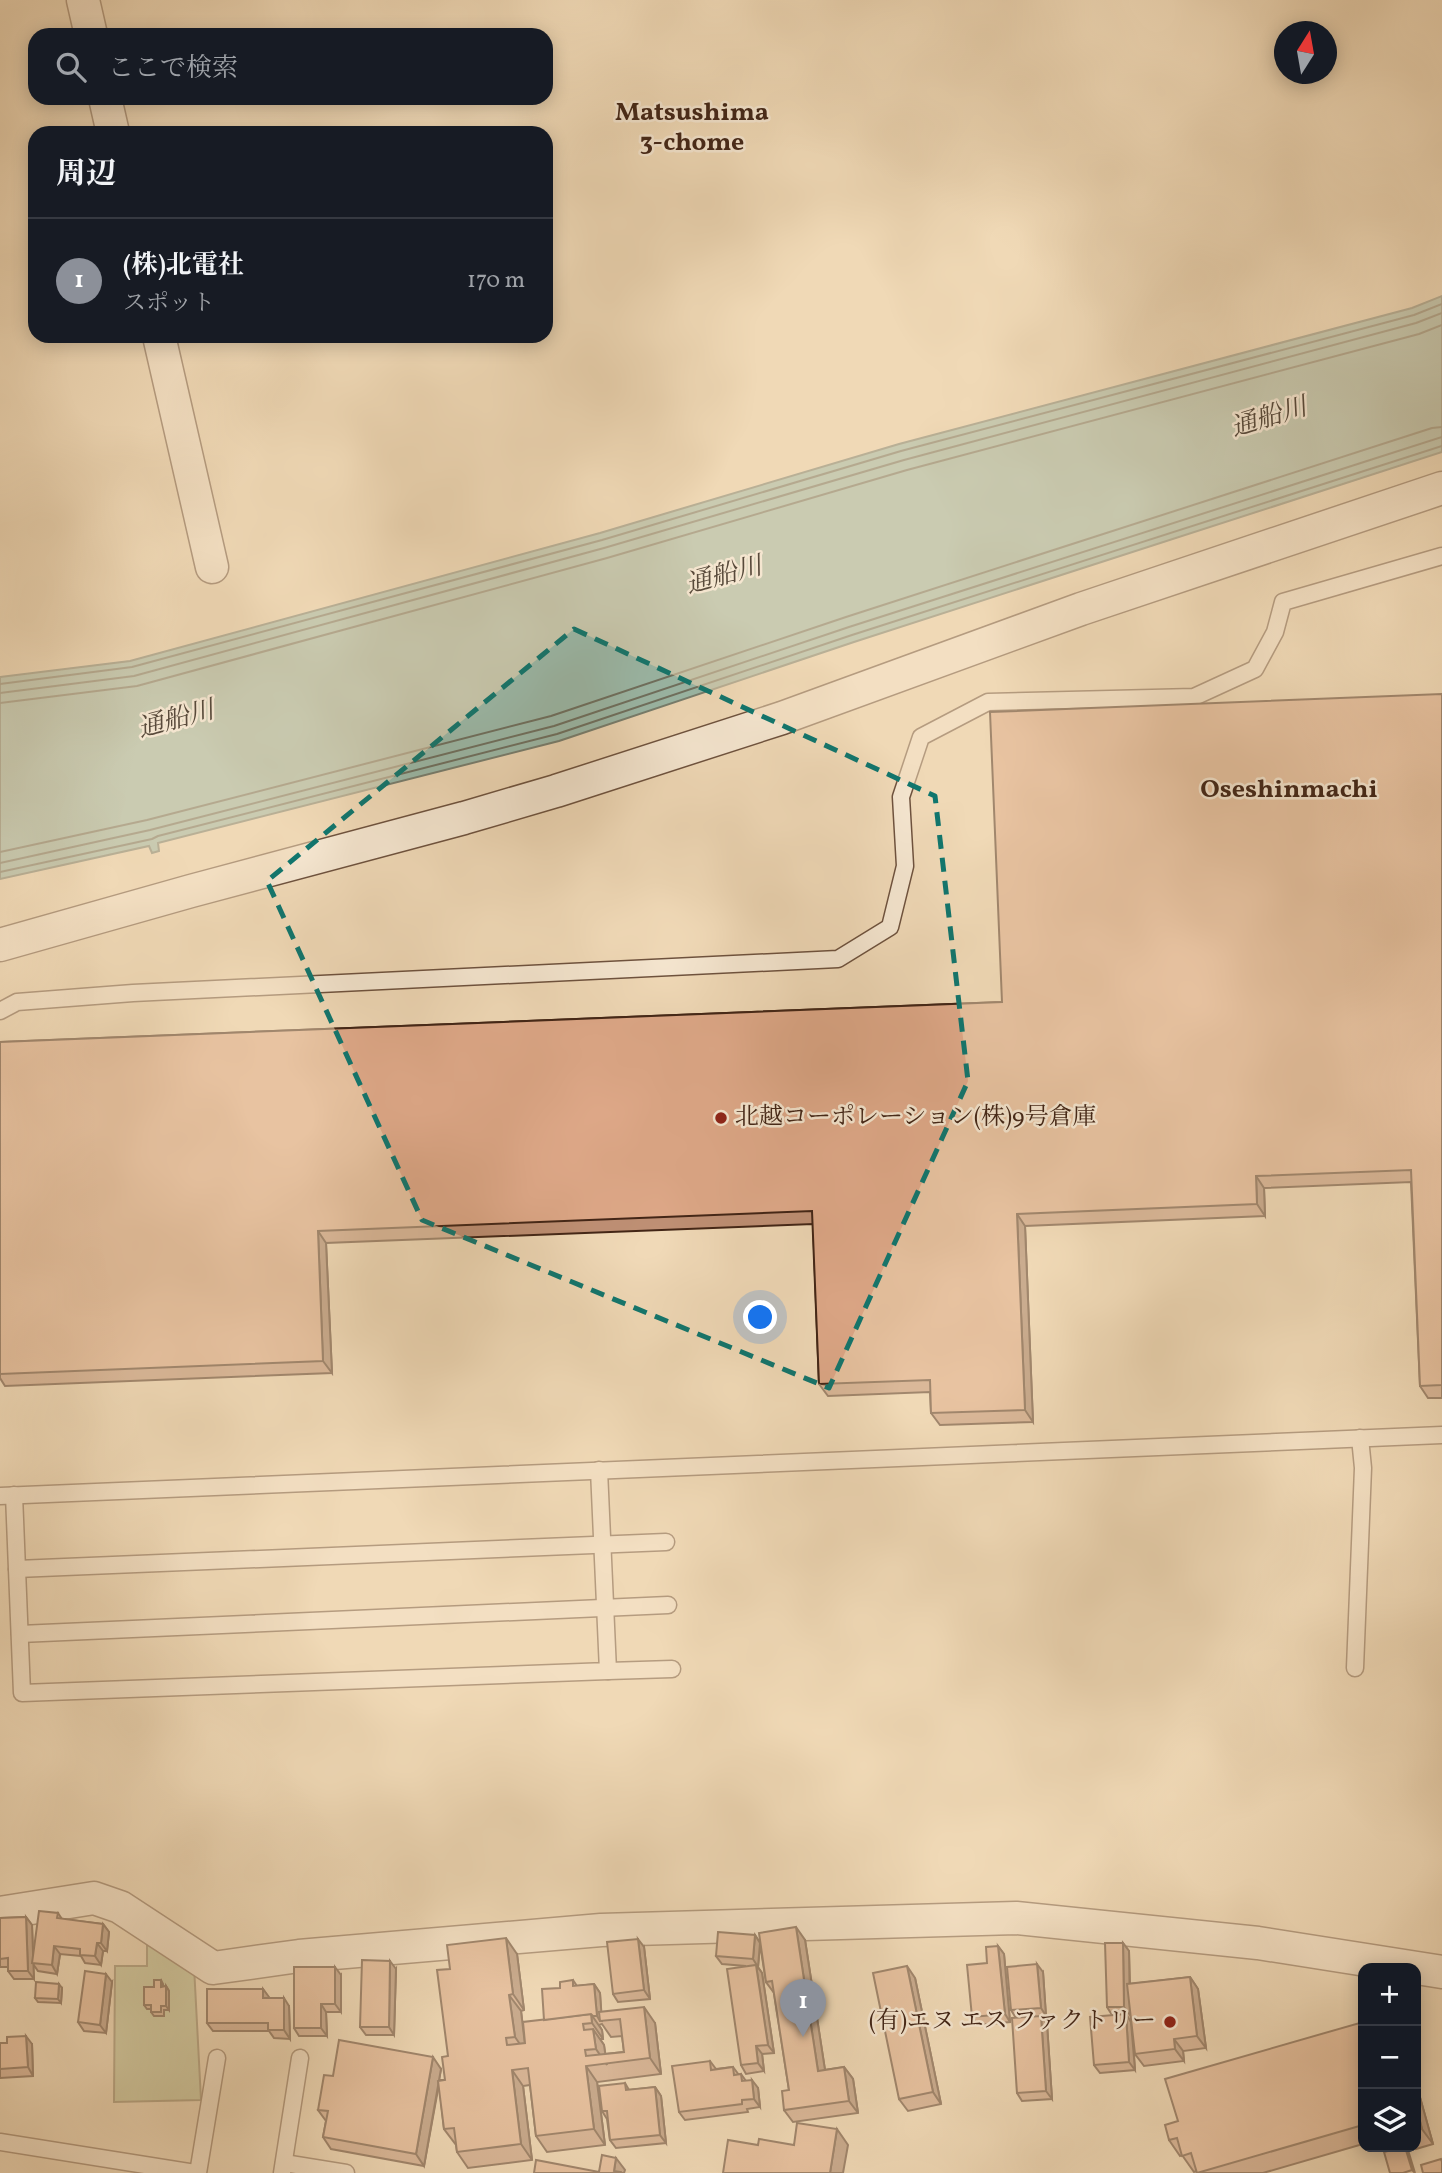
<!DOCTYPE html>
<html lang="ja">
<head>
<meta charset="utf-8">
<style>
	:root { --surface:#171b24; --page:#242831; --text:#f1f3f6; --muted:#9ea1a6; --line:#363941; --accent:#8c9099 }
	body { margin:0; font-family:Vollkorn,"Noto Serif JP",serif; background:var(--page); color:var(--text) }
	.controls { position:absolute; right:21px; bottom:21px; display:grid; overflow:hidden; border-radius:14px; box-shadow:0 4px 18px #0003 }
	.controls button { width:63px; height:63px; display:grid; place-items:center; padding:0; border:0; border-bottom:2px solid var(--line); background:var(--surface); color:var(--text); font:35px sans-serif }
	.compass { position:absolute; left:1274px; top:21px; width:63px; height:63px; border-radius:50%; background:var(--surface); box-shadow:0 4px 18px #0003; rotate:11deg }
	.you { position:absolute; left:761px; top:1318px; width:24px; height:24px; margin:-18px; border:5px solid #fff; border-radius:50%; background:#1a73e8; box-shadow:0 0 0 10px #1a73e833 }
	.badge { display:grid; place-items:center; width:46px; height:46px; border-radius:50%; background:var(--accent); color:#fff; font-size:23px; font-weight:700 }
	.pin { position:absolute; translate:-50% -58px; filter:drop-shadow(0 2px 4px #0008) }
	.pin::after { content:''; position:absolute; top:37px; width:24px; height:21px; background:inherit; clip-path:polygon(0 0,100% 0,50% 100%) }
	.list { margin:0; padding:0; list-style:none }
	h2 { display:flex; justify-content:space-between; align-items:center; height:91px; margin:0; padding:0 28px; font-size:30px }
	h2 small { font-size:23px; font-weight:400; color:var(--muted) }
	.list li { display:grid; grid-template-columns:46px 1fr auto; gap:21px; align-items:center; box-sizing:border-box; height:126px; padding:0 28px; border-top:2px solid var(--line) }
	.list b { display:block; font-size:26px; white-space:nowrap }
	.list p { margin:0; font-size:23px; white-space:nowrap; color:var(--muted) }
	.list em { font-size:23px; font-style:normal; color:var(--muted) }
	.icon { flex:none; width:38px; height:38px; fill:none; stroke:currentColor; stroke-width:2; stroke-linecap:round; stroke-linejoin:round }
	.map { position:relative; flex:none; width:1442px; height:2173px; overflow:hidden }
	.search { position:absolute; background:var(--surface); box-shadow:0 4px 18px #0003; left:28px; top:28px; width:525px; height:77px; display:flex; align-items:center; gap:18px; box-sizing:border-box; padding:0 24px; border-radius:21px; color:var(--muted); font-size:26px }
	.panel { position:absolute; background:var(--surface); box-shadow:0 4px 18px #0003; left:28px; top:126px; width:525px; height:217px; border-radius:21px }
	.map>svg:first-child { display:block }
</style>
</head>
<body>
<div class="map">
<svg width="1442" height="2173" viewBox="0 0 1442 2173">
	<rect width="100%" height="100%" fill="#f0d9b7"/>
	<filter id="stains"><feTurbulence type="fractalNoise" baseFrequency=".00286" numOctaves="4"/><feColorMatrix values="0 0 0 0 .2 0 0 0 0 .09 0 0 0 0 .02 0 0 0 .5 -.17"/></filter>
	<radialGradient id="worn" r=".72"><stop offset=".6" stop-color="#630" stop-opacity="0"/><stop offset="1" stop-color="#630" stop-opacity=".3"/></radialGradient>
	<polygon fill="#b7c090" stroke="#7c7253" stroke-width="2" points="147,1935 194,1966 201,2100 114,2102 115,1966 147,1966"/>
	<polygon fill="#9bbaaa" stroke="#777e6f" stroke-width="2" points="1442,296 1442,452 854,642 559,741 158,843 159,851 152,853 149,846 0,879 0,677 130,661 600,533 899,444 1412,308"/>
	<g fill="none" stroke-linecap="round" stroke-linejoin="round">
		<g stroke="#6e7060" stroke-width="2">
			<polyline points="0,684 132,667 602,540 901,451 1414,315 1442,304"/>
			<polyline points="0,693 134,676 604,548 904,460 1416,323 1442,313"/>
			<polyline points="0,703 137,686 607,558 907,470 1419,334 1442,325"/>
			<polyline points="0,852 147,820 551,716 846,617 1432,428 1442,427"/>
			<polyline points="0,863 150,830 554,726 849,627 1442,437"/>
			<polyline points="0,872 152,839 158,836 557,734 852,635 1442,446"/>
		</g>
		<g stroke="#6e523e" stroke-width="19">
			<g id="service">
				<polyline points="0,1011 17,1002 133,993 838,959 890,927 905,866 901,797 921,737 988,702 1194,697 1255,669 1275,632 1283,602 1442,556"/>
				<polyline points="14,1495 22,1693 608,1671 599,1470"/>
				<polyline points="0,1496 1442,1435"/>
				<polyline points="17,1569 666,1542"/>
				<polyline points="20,1634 668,1605"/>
				<polyline points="1355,1668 1363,1468 1360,1438"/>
				<polyline points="608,1671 672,1669"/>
				<polyline points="0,2142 195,2173"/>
				<polyline points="284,2163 346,2173"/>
				<polyline points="198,2173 217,2058"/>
				<polyline points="282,2173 300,2058"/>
			</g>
		</g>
		<g stroke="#6e523e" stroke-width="35">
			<g id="minor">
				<polyline points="83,0 91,35"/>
				<polyline points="105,98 113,133"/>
				<polyline points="159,336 212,567"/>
				<polyline points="0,945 191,891 464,818 556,791 782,718 1081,609 1442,488"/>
				<polyline points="0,1913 94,1898 120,1907 213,1968 299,1956 601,1930 1016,1918 1258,1943 1442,1972"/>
			</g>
		</g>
		<use href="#service" stroke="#f5e6d0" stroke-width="16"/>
		<use href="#minor" stroke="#f5e6d0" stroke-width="32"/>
	</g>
	<g fill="#bf9075" stroke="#422516" stroke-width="2" fill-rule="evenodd">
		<polygon points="1442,694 1442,1398 1428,1398 1420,1386 1411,1182 1264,1188 1265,1216 1025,1226 1033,1422 940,1425 931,1413 930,1392 828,1396 819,1384 813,1224 326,1243 332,1373 5,1386 0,1378 0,1042 1002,1002"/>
		<polygon points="58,1913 62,1919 103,1924 109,1932 107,1951 103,1951 101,1965 85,1963 81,1956 60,1954 57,1974 38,1971 33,1964 34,1979 14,1979 8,1971 8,1967 0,1967 0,1918 26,1917 32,1925 33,1958"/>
		<polygon points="755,1935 760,1943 805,1940 825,2070 844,2067 853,2079 858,2113 793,2122 784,2110 789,2090 774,1993 766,1982 760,1944 758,1967 762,1973 774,2053 762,2054 764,2071 746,2074 741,2065 745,1966 722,1964 716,1956"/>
		<polygon points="1123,1943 1129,1951 1130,1984 1190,1977 1198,1989 1206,2048 1183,2051 1184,2061 1144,2066 1135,2054 1132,2024 1135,2070 1100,2073 1094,2065 1112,2015 1107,2007"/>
		<polygon points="998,1946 1004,1954 1010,2022 978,2025 972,2017"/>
		<polygon points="644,1947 650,1999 618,2002 613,1994"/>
		<path d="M517 1954 524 2010 521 2011 525 2043 544 2020 560 1988 573 1980 577 1986 594 1984 600 1993 601 2012 655 2023 661 2074 597 2082 605 2145 547 2152 536 2136 530 2085 523 2086 532 2160 468 2168 457 2152 456 2145 444 2129 439 2084 424 2166 331 2149 323 2137 326 2121 318 2110 441 2069 439 2080H445L448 2056 450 1969ZM602 2024 611 2037 622 2036 624 2052 605 2054 604 2045 600 2039H603L602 2030 599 2025Z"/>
		<polygon points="396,1969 394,2035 366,2035 360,2027"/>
		<polygon points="1043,1972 1046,2016 1041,2016 1047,2024 1052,2099 1022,2101 1017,2093 1016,2018 1011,2010"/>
		<polygon points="341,1975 341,2012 326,2012 327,2036 299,2036 294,2028"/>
		<polygon points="915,1978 941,2104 908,2111 899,2099"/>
		<polygon points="161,1980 163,1984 163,1987 166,1986 169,1991 169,2010 164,2010 164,2016 154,2016 151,2012 151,2009 147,2009 144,2005 154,1987"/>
		<polygon points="112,1982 106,2033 84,2031 78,2022"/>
		<polygon points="62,1988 61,2003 38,2002 35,1998"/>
		<polygon points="263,1989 269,1998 289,2006 290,2039 274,2038 269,2031 213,2031 207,2023"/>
		<polygon points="1363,2022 1363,2144 1263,2173 1197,2173 1196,2171 1194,2172 1182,2155 1180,2156 1169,2140 1178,2121"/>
		<polygon points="0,2043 32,2044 33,2076 0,2078"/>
		<polygon points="710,2061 716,2069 733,2067 739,2075 741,2074 746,2081 758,2088 760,2107 747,2109 748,2112 685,2120 679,2112"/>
		<polygon points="625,2083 629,2090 655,2087 661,2096 666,2143 616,2148 610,2140 607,2119 602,2111"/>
		<polygon points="1416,2083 1433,2144 1416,2149 1415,2147 1416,2147"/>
	</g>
	<g fill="#9b765f" stroke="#422516" stroke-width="2">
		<polygon points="1256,1176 1264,1188 1265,1216 1257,1204"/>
		<polygon points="1017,1214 1025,1226 1033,1422 1025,1410"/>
		<polygon points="318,1231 326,1243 332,1373 323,1361"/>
		<polygon points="26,1917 32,1925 34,1979 28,1971"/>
		<polygon points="103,1924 109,1932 107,1951 101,1943"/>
		<polygon points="796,1927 805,1940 827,2083 818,2071"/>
		<polygon points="755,1935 760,1943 758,1967 753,1959"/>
		<polygon points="506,1938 517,1954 524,2010 513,1994"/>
		<polygon points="638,1939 644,1947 650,1999 644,1990"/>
		<polygon points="97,1943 103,1951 101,1965 95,1956"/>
		<polygon points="1123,1943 1129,1951 1130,2015 1124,2007"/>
		<polygon points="54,1946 60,1954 57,1974 52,1965"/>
		<polygon points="998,1946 1004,1954 1010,2022 1005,2014"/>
		<polygon points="390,1961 396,1969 394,2035 389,2027"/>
		<polygon points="1037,1964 1043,1972 1046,2016 1041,2008"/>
		<polygon points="756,1965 762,1973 774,2053 768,2045"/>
		<polygon points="907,1966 915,1978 941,2104 933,2092"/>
		<polygon points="335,1967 341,1975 341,2012 335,2004"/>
		<polygon points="106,1974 112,1982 106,2033 100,2025"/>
		<polygon points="1190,1977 1198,1989 1206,2048 1197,2036"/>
		<polygon points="59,1984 62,1988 61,2003 58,1999"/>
		<polygon points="594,1984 600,1993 602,2021 600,2021 597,2016"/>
		<polygon points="166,1986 169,1991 169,2010 166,2006"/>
		<polygon points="263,1989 269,1997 269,2006 263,1998"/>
		<polygon points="509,1995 521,2011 526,2053 515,2037"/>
		<polygon points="284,1998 289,2006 290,2039 284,2030"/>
		<polygon points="321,2004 326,2012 327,2036 321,2028"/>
		<polygon points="644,2007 655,2023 661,2074 650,2058"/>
		<polygon points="591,2014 602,2030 603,2039 592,2023"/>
		<polygon points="1126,2014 1131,2022 1135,2070 1129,2062"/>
		<polygon points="1041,2016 1047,2024 1052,2099 1046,2091"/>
		<polygon points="593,2029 604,2045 607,2065 596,2049"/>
		<polygon points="26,2036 32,2044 33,2076 28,2067"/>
		<polygon points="1174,2039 1183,2051 1184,2061 1175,2049"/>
		<polygon points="756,2046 762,2054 764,2071 758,2063"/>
		<polygon points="433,2057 441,2069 424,2166 416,2154"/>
		<polygon points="586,2066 597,2082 605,2145 594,2129"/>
		<polygon points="844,2067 853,2079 858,2113 849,2101"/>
		<polygon points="512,2070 523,2086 532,2160 521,2144"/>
		<polygon points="752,2080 758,2088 760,2107 754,2099"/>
		<polygon points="1416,2083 1433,2144 1422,2129 1416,2106"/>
		<polygon points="655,2087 661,2096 666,2143 660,2135"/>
		<polygon points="837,2129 848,2145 843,2173 830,2173"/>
		<polygon points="1405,2147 1408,2150 1415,2173 1412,2170"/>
		<polygon points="616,2158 625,2170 624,2173 615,2173 614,2171"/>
	</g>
	<g fill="#dea888" stroke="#422516" stroke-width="2">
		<polygon points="1442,694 1442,1385 1420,1386 1411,1170 1256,1176 1257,1204 1017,1214 1025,1410 931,1413 930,1380 819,1384 812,1211 318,1231 323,1361 0,1374 0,1042 1002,1002 990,712"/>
		<polygon points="39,1911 58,1913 57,1918 103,1924 101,1943 97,1943 95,1956 80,1955 80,1949 54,1946 52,1965 32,1963"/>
		<polygon points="26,1917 28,1971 8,1971 8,1958 0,1959 0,1918"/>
		<polygon points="796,1927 818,2071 844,2067 849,2101 784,2110 782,2091 789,2090 772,1981 766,1982 759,1933"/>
		<polygon points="718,1932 755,1935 753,1959 716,1956"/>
		<polygon points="506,1938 513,1994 509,1995 515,2037 506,2038 507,2045 525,2043 523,2022 591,2014 592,2023 583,2024 584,2030 593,2029 596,2049 585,2050 586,2056 624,2052 620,2019 600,2021 599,2012 644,2007 650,2058 586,2066 594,2129 536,2136 528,2068 512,2070 521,2144 457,2152 454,2128 444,2129 438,2081 445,2080 442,2057 448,2056 437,1970 450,1969 447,1945"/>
		<polygon points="638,1939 644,1990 613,1994 607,1942"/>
		<polygon points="1105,1943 1123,1943 1124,2007 1107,2007"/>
		<polygon points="998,1946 1005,2014 972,2017 967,1965 987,1963 986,1947"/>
		<polygon points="362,1960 390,1961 389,2027 360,2027"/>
		<polygon points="1037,1964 1041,2008 1011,2010 1007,1967"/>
		<polygon points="756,1965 768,2045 756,2046 758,2063 741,2065 727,1969"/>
		<polygon points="907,1966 933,2092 899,2099 873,1973"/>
		<polygon points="294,1967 335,1967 335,2004 321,2004 321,2028 294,2028"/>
		<polygon points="85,1971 106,1974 100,2025 78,2022"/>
		<polygon points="1190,1977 1197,2036 1174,2039 1175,2049 1135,2054 1127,1984"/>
		<polygon points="154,1980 161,1980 161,1987 166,1986 166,2006 161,2006 161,2012 151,2012 151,2005 144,2005 144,1987 154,1987"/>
		<polygon points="573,1980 573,1986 594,1984 597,2016 593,2016 591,2014 544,2020 542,1989 560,1988 560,1982"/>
		<polygon points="36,1982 59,1984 58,1999 35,1998"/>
		<polygon points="207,1989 263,1989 263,1998 284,1998 284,2030 268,2030 268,2023 207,2023"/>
		<polygon points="1126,2014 1129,2062 1094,2065 1090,2017"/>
		<polygon points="1041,2016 1046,2091 1017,2093 1012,2018"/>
		<polygon points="1363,2022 1363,2125 1197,2173 1191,2153 1182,2156 1177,2138 1169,2140 1165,2125 1178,2121 1165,2079"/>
		<polygon points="26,2036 28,2067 0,2069 0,2043 7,2043 7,2037"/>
		<polygon points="339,2040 433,2057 416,2154 323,2137 328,2111 318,2110 324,2075 333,2076"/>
		<polygon points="710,2061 711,2070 733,2067 734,2075 741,2074 742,2081 752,2080 754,2099 742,2100 742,2104 679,2112 672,2066"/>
		<polygon points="625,2083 626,2090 655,2087 660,2135 610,2140 607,2111 602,2111 599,2086"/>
		<polygon points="1416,2106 1422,2129 1416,2130"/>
		<polygon points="797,2123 837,2129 830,2173 723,2173 728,2140 758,2145 759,2139 794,2145"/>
		<polygon points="1403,2147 1405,2147 1412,2170 1403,2173 1390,2173 1384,2152"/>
		<polygon points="602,2155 616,2158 614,2171 621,2172 621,2173 534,2173 536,2160 599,2172"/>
		<polygon points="1441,2159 1442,2162 1442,2173 1423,2173 1421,2165"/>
	</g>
	<path d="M0 0H1442V2173H0ZM574 629 935 796 968 1081 829 1388 422 1220 267 881Z" fill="#f0d9b7" fill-opacity=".55" fill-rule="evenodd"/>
	<path fill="none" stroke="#0f766e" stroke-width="5" stroke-dasharray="14 9" stroke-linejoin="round" d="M574 629 935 796 968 1081 829 1388 422 1220 267 881Z"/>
	<g fill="#8f2418" stroke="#f5e6d0" stroke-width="2.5">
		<circle cx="721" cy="1118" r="7"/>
		<circle cx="1170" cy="2022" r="7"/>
	</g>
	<g text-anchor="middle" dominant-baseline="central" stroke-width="5" stroke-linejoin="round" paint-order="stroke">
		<g font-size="24" fill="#422516" stroke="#f5e6d0" text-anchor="start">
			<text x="735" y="1118">北越コーポレーション(株)9号倉庫</text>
			<text x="1156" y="2022" text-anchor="end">(有)エヌ エス ファクトリー</text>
		</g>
		<g font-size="26" font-weight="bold" fill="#422516" stroke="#f5e6d0">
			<text x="692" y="113">Matsushima<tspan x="692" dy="30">3-chome</tspan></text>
			<text x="1289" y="790">Oseshinmachi</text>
		</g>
		<g font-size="26" font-style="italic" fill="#584a3b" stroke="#f5e6d0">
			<text transform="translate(1269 418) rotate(-17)">通船川</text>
			<text transform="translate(724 576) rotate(-15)">通船川</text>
			<text transform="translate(176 720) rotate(-15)">通船川</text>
		</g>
	</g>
	<rect width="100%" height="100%" filter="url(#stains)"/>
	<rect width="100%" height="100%" fill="url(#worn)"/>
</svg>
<div class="controls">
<button>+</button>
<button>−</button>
<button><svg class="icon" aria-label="layers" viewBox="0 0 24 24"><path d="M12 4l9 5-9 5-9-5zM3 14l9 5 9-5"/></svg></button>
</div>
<svg class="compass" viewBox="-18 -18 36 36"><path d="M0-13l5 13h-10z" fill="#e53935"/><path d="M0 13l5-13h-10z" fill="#9ea1a6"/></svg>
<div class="you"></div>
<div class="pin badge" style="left:803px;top:2037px">1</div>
<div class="search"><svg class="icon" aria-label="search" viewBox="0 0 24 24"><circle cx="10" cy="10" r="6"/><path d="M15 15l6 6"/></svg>ここで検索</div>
<section class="panel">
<h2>周辺<small></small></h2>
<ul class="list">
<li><span class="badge">1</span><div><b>(株)北電社</b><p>スポット</p></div><em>170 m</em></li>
</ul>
</section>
</div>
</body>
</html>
